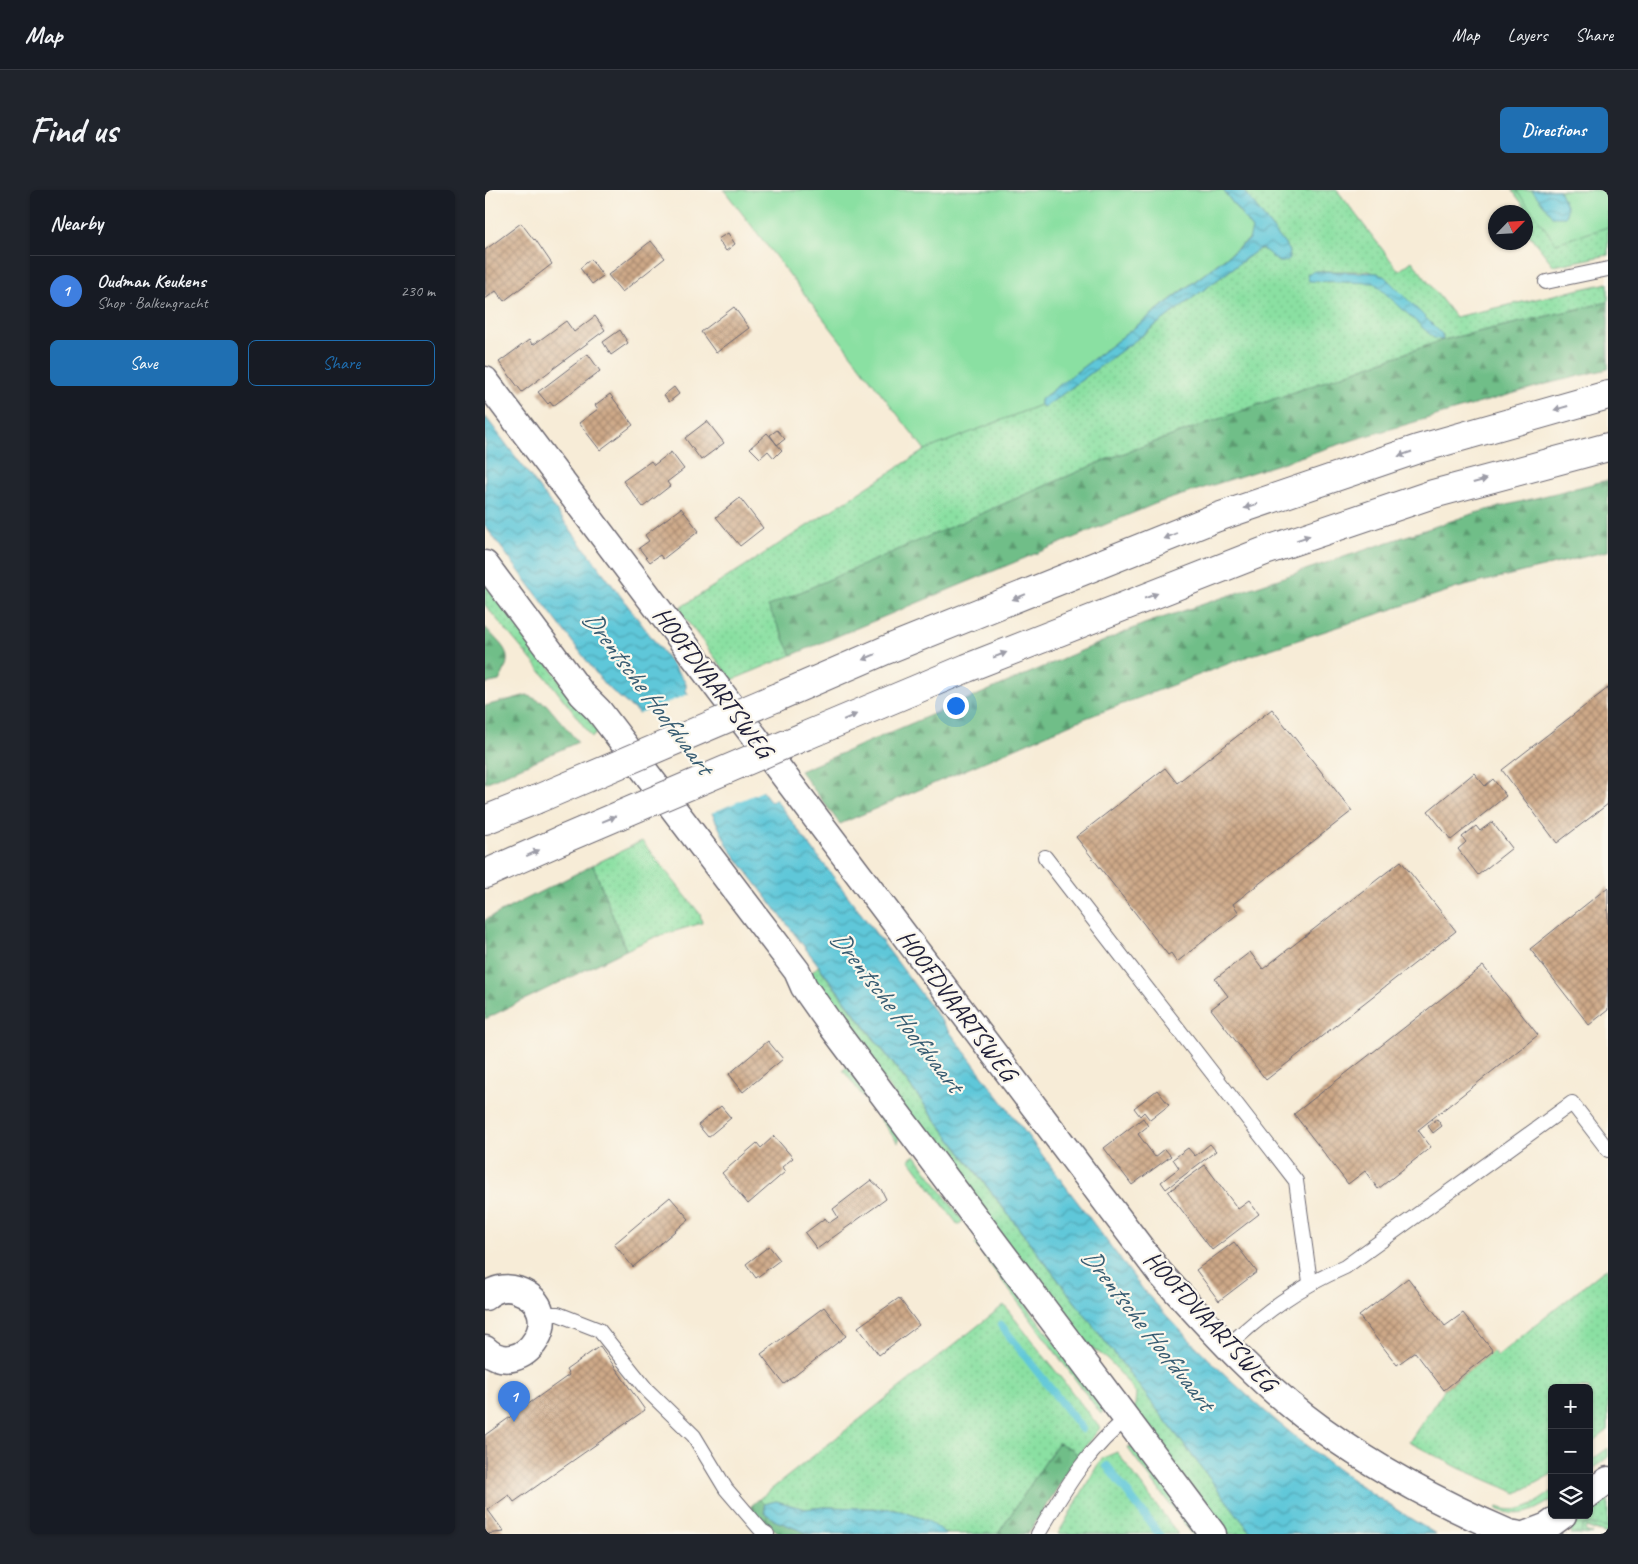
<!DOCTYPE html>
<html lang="en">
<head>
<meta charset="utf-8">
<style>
	:root { --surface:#171b24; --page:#20242c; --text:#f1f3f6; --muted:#9ea1a6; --line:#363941; --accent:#1f6fb2 }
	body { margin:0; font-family:Caveat,sans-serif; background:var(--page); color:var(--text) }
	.controls { position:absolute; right:15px; bottom:15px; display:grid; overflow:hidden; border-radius:8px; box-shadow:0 1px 4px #0004 }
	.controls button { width:45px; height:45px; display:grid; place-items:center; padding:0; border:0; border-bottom:1px solid var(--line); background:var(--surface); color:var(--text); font:25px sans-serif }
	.compass { position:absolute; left:1003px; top:15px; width:45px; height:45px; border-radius:50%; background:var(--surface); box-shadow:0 1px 4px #0004; rotate:65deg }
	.you { position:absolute; left:470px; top:515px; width:18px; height:18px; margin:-12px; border:4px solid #fff; border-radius:50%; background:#1a73e8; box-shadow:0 0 0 8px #1a73e833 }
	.badge { display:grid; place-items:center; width:32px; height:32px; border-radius:50%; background:var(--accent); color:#fff; font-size:16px; font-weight:700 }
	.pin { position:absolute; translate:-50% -41px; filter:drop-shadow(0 1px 2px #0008) }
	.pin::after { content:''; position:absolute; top:26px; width:18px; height:15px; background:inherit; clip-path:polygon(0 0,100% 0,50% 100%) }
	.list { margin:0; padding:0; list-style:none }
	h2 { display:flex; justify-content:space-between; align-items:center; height:65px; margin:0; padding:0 20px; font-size:21px }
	h2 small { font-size:16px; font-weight:400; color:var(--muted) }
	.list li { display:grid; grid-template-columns:32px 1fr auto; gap:15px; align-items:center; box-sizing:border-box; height:70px; padding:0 20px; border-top:1px solid var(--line) }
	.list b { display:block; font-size:19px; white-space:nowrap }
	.list p { margin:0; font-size:16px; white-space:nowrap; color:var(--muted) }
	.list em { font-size:16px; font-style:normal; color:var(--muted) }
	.actions { display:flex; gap:10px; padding:15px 20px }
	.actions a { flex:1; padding:11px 0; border:1px solid var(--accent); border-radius:8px; text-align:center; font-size:18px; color:var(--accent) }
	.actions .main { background:var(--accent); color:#fff }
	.icon { flex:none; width:28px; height:28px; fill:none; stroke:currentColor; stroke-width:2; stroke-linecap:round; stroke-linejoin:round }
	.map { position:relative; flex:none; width:1123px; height:1344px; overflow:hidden; border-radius:8px }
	header { display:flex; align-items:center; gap:30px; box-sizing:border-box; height:70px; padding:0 25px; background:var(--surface); border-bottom:1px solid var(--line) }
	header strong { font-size:24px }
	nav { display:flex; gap:28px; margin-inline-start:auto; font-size:18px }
	.intro { display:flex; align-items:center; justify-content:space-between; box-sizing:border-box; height:120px; padding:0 30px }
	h1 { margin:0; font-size:35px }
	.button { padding:12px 22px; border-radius:8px; background:var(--accent); color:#fff; font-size:18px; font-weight:700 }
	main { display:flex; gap:30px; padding:0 30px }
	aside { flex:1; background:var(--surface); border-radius:8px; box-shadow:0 1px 4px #0004 }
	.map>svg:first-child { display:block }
</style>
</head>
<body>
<header>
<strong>Map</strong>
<nav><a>Map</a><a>Layers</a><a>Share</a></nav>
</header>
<div class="intro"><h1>Find us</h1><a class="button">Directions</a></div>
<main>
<aside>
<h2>Nearby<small></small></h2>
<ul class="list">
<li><span class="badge" style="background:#3f7fe0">1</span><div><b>Oudman Keukens</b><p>Shop · Balkengracht</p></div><em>230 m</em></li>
</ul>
<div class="actions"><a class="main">Save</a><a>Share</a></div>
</aside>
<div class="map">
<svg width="1123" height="1344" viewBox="0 0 1123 1344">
	<defs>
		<pattern id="grass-dots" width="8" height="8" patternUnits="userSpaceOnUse" patternTransform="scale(1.25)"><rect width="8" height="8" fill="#8ae0a2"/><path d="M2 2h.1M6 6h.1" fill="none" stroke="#77c08c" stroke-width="1.8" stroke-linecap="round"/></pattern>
		<pattern id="forest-firs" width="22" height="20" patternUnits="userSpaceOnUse" patternTransform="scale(1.25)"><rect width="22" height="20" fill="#6fbe88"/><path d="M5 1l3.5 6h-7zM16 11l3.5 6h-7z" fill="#5b9a70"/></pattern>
		<pattern id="wetland-marsh" width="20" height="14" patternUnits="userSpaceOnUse" patternTransform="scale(1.25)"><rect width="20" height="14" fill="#8ae0a2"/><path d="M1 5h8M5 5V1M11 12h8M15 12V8" fill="none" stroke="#77c08c"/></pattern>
		<pattern id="water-waves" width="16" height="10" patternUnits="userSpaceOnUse" patternTransform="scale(1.25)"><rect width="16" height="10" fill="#5ec7d9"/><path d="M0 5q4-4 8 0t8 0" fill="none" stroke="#4da1b1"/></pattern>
		<pattern id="building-cross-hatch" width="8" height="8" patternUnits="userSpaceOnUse" patternTransform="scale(1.25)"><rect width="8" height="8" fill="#cea988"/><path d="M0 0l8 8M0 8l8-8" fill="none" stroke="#a78970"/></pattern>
	</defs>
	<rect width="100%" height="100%" fill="#fbf7ec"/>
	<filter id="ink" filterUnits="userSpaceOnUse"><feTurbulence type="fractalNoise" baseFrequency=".02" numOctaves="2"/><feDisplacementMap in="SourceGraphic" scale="10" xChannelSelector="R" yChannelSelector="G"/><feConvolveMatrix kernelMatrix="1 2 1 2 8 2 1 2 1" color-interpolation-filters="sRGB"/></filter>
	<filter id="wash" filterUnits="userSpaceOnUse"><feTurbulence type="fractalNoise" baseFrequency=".0096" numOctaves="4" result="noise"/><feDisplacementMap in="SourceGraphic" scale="20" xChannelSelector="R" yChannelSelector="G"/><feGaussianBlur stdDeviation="1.12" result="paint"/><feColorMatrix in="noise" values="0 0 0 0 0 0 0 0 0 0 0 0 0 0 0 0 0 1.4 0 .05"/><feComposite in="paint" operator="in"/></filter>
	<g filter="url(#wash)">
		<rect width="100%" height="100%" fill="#f7ecd7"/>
		<g fill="url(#grass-dots)" stroke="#56816e" fill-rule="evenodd">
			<path d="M758 0H852L914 81 927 71 970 127 1123 93V112L958 150 792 208 620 270 284 416 307 465 247 490 193 419 440 260 555 215 560 217 774 59 783 61 788 68 805 61ZM830 81H884L900 87 959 146 889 93Z"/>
			<polygon points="1027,0 1123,0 1123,65 1069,76 1041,41 1041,29 1045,24"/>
			<polygon points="0,389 113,542 107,547 65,492 0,415"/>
			<polygon points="157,651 215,724 217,733 170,747 141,760 108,675"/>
			<path d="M333 776 767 1344H740L649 1223 651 1204C634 1182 622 1161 594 1154L332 801 326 783Z"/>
			<polygon points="362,877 414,944 413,953 358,880"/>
			<polygon points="430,965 478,1031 473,1035 424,969"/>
			<polygon points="494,1051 619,1219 616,1224 490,1054"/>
			<polygon points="1123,1077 1123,1240 1104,1255 1104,1198 1067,1198 1067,1284 1032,1303 974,1278 924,1252 959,1200 1008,1161 1012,1166"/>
			<polygon points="519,1115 615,1238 593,1266 587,1259 573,1253 513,1344 461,1344 442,1330 410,1319 340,1317 320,1319 291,1311 279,1314 274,1309"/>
			<polygon points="647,1256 719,1344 707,1344 642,1257"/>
			<polygon points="1123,1258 1123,1267 1104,1282 1104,1272"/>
			<polygon points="632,1262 693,1344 573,1344 612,1276 618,1268"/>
			<path d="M1067 1301V1310C1046 1322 1036 1329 1012 1319L1013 1317C1033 1325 1051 1314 1067 1301Z"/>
			<polygon points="1123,1308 1123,1344 1101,1337 1100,1341 1108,1344 1085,1344 1086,1341 1081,1338 1104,1325 1104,1323"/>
		</g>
		<g fill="url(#forest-firs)" stroke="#487062">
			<polygon points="1123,112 1123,179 1061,194 871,249 672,313 307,465 283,416 620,270 792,208 958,150"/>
			<polygon points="1123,290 1123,361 972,398 761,467 593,531 355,634 315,581 659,434 990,323"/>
			<path d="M0 437C19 459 31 462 14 491L0 494Z"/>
			<polygon points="42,505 61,514 93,552 0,593 0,516"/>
			<polygon points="108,675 141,760 0,829 0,730"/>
			<polygon points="573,1253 587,1259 593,1266 543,1344 513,1344"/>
			<polygon points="274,1309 279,1314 280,1323 291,1331 325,1344 296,1344 274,1329 265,1317"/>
		</g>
		<polygon fill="url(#wetland-marsh)" stroke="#56816e" points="1105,1334 1123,1338 1123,1344 1101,1337 1100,1341 1108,1344 1098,1344 1096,1342 1098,1336"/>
		<g fill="#8ae0a2" stroke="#56816e">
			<polygon points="239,0 738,0 767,39 767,47 555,210 555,215 440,260"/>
			<polygon points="1031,0 1123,0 1123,37 1071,53"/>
		</g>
		<g fill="url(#water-waves)" stroke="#40748a">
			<path d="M738 0H758L805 61 804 69C790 80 787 59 774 59L560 217 555 215V210L764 50 767 39Z"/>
			<polygon points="1047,0 1074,0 1082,18 1081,27 1068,27"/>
			<polygon points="830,81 892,83 900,87 957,144 958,150 949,148 889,93 824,91 822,84"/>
			<path d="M0 226 201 493V501L286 612 290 609 660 1102C749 1201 836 1276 951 1344H767L244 658 227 623 152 522 120 495 0 336Z"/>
			<polygon points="291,1311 320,1319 340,1317 410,1319 442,1330 461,1344 325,1344 291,1331 280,1323 279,1314"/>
		</g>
		<polygon fill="#f7ecd7" points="206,503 280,600 224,624 152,525"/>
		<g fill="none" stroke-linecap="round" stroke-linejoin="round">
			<g stroke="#5ec7d9" stroke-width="8">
				<polyline points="516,1135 597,1239"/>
				<polyline points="622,1276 674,1344"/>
			</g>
		</g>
		<g id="blocks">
			<g fill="url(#building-cross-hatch)">
				<polygon points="36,33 49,50 50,49 67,74 19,111 11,101 0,109 0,60"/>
				<polygon points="243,43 250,54 241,61 233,49"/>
				<polygon points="166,51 180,68 137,102 123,85"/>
				<polygon points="106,69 118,86 107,94 95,78"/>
				<polygon points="249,117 264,138 231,163 216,142"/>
				<polygon points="110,126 120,140 37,202 14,172 44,150 48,155 81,131 89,142"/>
				<polygon points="135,140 143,153 126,165 118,152"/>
				<polygon points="103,164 115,181 68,216 65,212 63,214 53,202"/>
				<polygon points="189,197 194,204 184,212 179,205"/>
				<polygon points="125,204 148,235 115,260 94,233 113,219 110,215"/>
				<polygon points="222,231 239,253 216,270 200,248"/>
				<polygon points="292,240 300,249 292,255 285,245"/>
				<polygon points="282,243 297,260 289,268 283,261 275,268 265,258"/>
				<polygon points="186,262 199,279 182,292 185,296 158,317 138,291 166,271 169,275"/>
				<polygon points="255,308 278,338 255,356 231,327"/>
				<polygon points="196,318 214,341 178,369 175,365 165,372 154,358 164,351 160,345"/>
				<polygon points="1123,498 1123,614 1072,653 1017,580"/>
				<polygon points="787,519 867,621 748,714 754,723 692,772 686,763 683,765 591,647 680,578 692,593"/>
				<polygon points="989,583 1000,596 1008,589 1021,606 966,650 943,621"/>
				<polygon points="1007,632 1027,658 993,685 973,659 981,652 977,647 991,636 995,641"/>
				<polygon points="916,671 971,741 781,890 726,819 743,806 730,789 765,762 778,779"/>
				<polygon points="1123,697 1123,820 1104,835 1045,759"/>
				<polygon points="998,776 1053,845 933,940 946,957 893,999 880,981 863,994 809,924"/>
				<polygon points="283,851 298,869 258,902 244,884"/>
				<polygon points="672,900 684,915 665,930 659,922 655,926 649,918"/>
				<polygon points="236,916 246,928 223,947 213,935"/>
				<polygon points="658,928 663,936 653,944 670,967 680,959 686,966 647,995 619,958"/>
				<polygon points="952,929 957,936 948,943 943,936"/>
				<polygon points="289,946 308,968 297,977 300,982 263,1014 237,983 272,953 276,958"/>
				<polygon points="725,954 731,961 681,999 676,992 694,978 688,969 703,958 710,966"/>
				<polygon points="720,975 753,1019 764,1011 774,1024 727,1060 683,1002"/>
				<polygon points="386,990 396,999 401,1009 332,1059 320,1043 340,1028 344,1033 353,1027 348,1019"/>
				<polygon points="185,1007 204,1029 148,1077 129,1054"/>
				<polygon points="749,1052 772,1082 734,1111 711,1080"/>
				<polygon points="284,1056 295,1070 271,1088 261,1074"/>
				<polygon points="923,1088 960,1136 978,1123 1008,1161 959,1200 930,1162 912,1175 874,1126"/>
				<polygon points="414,1108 434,1135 394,1165 373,1137"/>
				<polygon points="339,1117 361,1146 299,1194 276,1164"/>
				<polygon points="115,1156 160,1220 29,1312 24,1305 3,1320 19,1342 0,1344 0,1245 84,1185 81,1180"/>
			</g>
		</g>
	</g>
	<g filter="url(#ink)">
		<use href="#blocks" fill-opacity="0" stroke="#6d6972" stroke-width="1"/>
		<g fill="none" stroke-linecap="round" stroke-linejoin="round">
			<g stroke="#6d6972" stroke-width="16">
				<g id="lane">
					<polyline points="1061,92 1123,79"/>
					<polyline points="560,667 811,991 825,1092"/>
					<polyline points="56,1124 73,1124 114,1140 162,1200 209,1246 241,1299 277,1341 282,1344"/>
					<path d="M742 1157C780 1121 812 1098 860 1077L1087 913 1123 960"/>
					<path d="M553 1344C579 1301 602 1259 643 1228"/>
				</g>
			</g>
			<g stroke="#6d6972" stroke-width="29">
				<g id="street">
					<path d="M0 190 674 1082C724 1137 774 1194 835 1238 894 1281 957 1314 1024 1343L1031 1344"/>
					<polyline points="0,374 97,504 114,521 312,781 319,797 348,838 728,1344"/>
					<path d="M0 1107C9 1099 21 1096 32 1100 87 1119 38 1195 0 1159"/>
					<polyline points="1104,1304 1123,1290"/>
					<polyline points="1042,1344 1063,1336 1078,1325"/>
				</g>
			</g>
			<g stroke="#6d6972" stroke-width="30">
				<g id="highway">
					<polyline points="290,508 401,460 730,328 933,259 1123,205"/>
					<polyline points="320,546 482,478 780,361 948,304 1123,257"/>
					<polyline points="0,630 50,610"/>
					<polyline points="0,684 79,649"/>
				</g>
			</g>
			<use href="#lane" stroke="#fff" stroke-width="14"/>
			<use href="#street" stroke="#fff" stroke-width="26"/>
			<use href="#highway" stroke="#fff" stroke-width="28"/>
			<g stroke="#6d6972" stroke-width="30" stroke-linecap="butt">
				<g id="highway-bridge">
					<polyline points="50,610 290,508"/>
					<polyline points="79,649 320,546"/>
				</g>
			</g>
			<use href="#highway-bridge" stroke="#fff" stroke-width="28"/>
		</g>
		<defs><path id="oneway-solid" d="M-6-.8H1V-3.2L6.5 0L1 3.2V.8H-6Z" transform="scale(1.25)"/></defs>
		<g fill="#9c9ca7">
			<use href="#oneway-solid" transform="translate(1076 218) rotate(164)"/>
			<use href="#oneway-solid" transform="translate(920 264) rotate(161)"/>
			<use href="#oneway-solid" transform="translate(995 291) rotate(-15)"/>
			<use href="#oneway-solid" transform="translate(766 316) rotate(161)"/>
			<use href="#oneway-solid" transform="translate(685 346) rotate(158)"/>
			<use href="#oneway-solid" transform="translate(818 348) rotate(-19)"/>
			<use href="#oneway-solid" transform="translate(666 406) rotate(-21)"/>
			<use href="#oneway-solid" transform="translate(534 407) rotate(158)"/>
			<use href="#oneway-solid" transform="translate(515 465) rotate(-21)"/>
			<use href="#oneway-solid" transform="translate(384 467) rotate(157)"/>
			<use href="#oneway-solid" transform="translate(365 527) rotate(-23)"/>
			<use href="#oneway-solid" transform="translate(124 629) rotate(-23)"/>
			<use href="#oneway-solid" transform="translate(48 663) rotate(-25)"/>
		</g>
	</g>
	<g text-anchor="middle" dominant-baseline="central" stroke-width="4.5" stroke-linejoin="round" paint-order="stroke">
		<g font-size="25" fill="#22223b" stroke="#fbf7ec">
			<text transform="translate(228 492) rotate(53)">HOOFDVAARTSWEG</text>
			<text transform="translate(472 815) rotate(53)">HOOFDVAARTSWEG</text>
			<text transform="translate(725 1131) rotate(47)">HOOFDVAARTSWEG</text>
		</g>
		<g font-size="26" font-style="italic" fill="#375c72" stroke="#fbf7ec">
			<text transform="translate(163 502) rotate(53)">Drentsche Hoofdvaart</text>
			<text transform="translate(412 821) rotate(52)">Drentsche Hoofdvaart</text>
			<text transform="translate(663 1139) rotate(52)">Drentsche Hoofdvaart</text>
		</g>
	</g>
</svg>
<div class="controls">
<button>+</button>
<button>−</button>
<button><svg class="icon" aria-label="layers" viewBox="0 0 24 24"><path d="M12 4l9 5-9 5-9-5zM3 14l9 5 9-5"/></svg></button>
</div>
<svg class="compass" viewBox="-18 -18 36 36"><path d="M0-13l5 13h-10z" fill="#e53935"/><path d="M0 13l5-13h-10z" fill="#9ea1a6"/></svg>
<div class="you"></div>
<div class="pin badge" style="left:29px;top:1232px;background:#3f7fe0">1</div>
</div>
</main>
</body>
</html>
